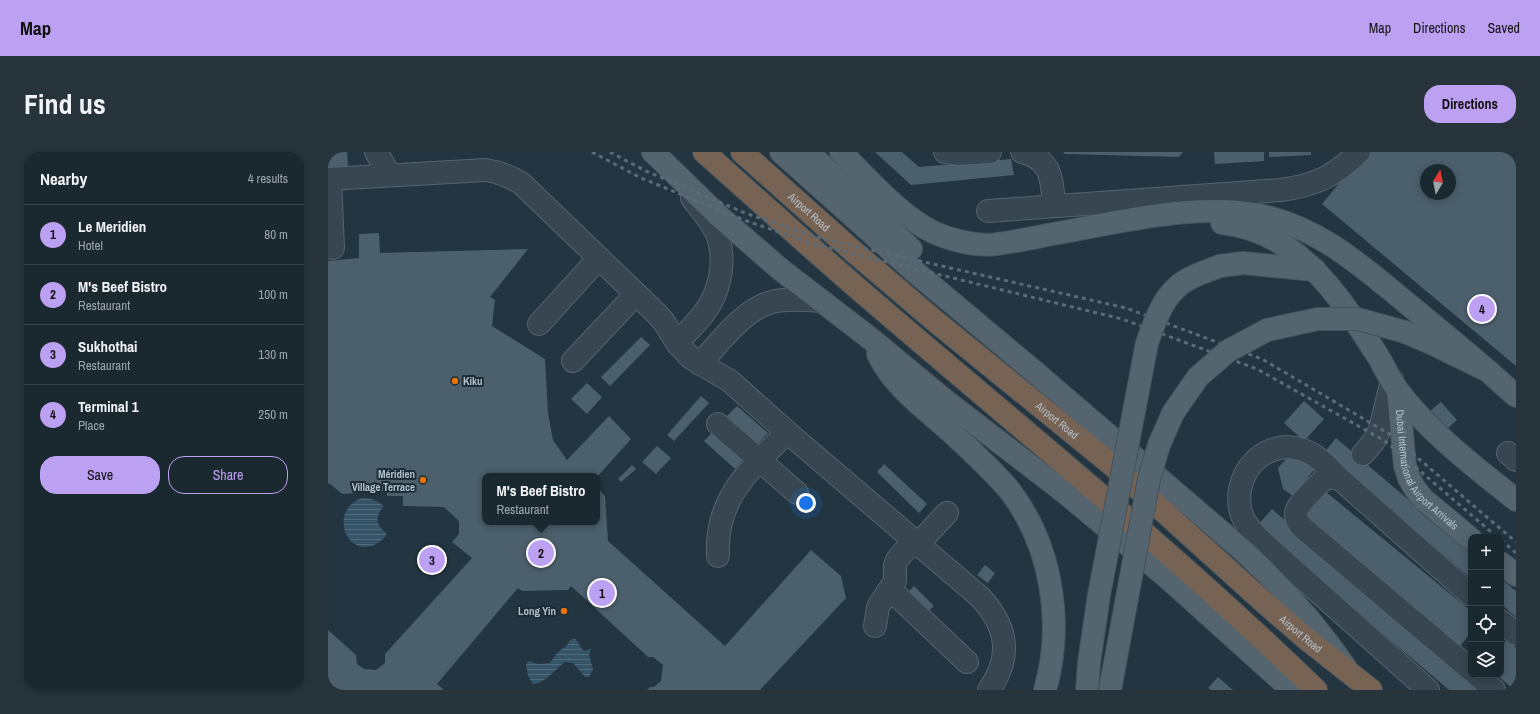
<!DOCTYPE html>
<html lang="en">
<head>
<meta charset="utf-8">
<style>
	:root { --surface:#1a2830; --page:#27343c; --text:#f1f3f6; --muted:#9fa6ab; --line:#38444c; --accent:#bca0f2 }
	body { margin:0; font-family:"Archivo Narrow",sans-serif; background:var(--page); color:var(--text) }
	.controls { position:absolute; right:12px; bottom:12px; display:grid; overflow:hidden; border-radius:8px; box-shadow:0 2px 10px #0003 }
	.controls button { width:36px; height:36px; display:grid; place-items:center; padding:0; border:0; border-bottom:1px solid var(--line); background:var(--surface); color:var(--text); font:20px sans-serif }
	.compass { position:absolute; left:1092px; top:12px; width:36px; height:36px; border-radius:50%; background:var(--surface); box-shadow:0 2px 10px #0003; rotate:10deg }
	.you { position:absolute; left:478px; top:351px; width:14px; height:14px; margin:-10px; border:3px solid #fff; border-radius:50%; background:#1a73e8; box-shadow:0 0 0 6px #1a73e833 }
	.badge { display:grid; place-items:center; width:26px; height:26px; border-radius:50%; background:var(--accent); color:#111; font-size:13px; font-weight:700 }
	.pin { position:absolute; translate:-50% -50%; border:2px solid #fff; box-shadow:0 1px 4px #0006 }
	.popup { position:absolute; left:154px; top:321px; width:118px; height:52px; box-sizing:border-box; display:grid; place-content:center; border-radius:8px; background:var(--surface); filter:drop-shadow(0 1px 3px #0005); font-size:13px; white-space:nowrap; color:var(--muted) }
	.popup b { font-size:15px; color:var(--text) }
	.popup::after { content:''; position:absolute; left:50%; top:100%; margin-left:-8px; border:8px solid transparent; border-top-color:var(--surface) }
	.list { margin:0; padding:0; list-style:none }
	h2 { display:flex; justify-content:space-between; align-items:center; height:52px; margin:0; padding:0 16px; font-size:17px }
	h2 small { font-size:13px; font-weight:400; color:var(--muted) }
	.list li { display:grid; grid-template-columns:26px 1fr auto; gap:12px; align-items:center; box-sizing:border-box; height:60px; padding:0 16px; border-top:1px solid var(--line) }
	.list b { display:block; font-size:15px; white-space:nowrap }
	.list p { margin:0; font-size:13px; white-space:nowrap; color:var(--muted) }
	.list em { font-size:13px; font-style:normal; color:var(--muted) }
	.actions { display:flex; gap:8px; padding:12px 16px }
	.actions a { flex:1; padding:9px 0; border:1px solid var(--accent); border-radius:16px; text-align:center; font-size:14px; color:var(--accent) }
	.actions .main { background:var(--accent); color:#111 }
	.icon { flex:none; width:22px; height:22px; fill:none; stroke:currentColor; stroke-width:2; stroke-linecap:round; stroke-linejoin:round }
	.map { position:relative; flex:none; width:1188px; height:538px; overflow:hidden; border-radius:16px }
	header { display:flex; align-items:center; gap:24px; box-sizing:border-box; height:56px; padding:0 20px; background:var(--accent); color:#111 }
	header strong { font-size:19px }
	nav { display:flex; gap:22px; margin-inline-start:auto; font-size:14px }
	.intro { display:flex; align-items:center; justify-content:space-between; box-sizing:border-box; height:96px; padding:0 24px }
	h1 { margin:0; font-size:28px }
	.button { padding:10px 18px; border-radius:16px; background:var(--accent); color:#111; font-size:14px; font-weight:700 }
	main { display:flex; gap:24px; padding:0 24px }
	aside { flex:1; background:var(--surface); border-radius:16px; box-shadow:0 2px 10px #0003 }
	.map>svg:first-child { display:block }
</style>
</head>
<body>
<header>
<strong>Map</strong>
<nav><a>Map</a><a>Directions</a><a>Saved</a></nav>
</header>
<div class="intro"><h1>Find us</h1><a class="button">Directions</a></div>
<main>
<aside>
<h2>Nearby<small>4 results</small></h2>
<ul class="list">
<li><span class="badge">1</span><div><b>Le Meridien</b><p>Hotel</p></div><em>80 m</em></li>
<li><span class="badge">2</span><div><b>M's Beef Bistro</b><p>Restaurant</p></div><em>100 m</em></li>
<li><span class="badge">3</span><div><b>Sukhothai</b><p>Restaurant</p></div><em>130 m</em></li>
<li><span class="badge">4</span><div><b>Terminal 1</b><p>Place</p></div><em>250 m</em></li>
</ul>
<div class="actions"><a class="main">Save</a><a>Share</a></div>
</aside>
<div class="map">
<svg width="1188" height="538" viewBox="0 0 1188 538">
	<defs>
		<pattern id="water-rules" width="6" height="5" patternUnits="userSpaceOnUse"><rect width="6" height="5" fill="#365468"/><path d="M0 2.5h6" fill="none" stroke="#516b7c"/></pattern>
	</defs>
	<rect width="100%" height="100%" fill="#233540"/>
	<g fill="url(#water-rules)">
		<path d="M34 346C43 346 48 348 56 354 47 364 47 374 59 381 57 386 53 389 48 392 18 407 0 358 34 346Z"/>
		<path d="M247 487C251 490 252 496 256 499L263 497 261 503 265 517 261 525H257L245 511 237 510C227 517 218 531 205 532L200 524 198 512 201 509 210 512 222 511 229 501 239 493 242 488Z"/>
	</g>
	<g fill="#4c5f6c" fill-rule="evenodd">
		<polygon points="0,0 19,0 20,15 0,16"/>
		<polygon points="547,0 574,0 591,15 683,7 686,23 583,33"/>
		<polygon points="735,0 855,0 851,5 737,2"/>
		<polygon points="886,0 936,0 936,9 887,12"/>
		<polygon points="941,0 983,0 983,3 941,5"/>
		<path d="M1037 0H1188V214L994 52ZM1098 18H1122V42H1098Z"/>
		<polygon points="51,81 52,101 200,97 162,145 167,148 164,174 217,207 220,261 225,288 239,308 281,264 303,287 269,325 269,324 157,324 157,370 269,370 269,335 277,344 280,389 397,494 483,398 513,424 518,446 432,538 319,538 322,535 326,535 333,529 335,513 325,505 320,505 243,434 240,438 194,439 190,436 109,532 116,538 0,538 0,478 28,503 29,512 36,517 48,518 57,511 57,502 144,406 124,390 131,382 131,369 116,355 75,354 75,344 59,344 59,339 14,342 1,331 0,333 0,109 31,106 31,82"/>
		<polygon points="313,185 322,193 282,234 273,225"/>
		<polygon points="259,231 274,245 259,262 243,247"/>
		<polygon points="373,244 381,251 346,289 339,283"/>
		<polygon points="976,249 996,267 976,289 956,271"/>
		<polygon points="1113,250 1129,268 1118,278 1102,259"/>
		<polygon points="409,254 440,281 429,293 398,265"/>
		<polygon points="387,278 417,305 407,317 376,289"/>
		<polygon points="1008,286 1143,401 1143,426 996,301"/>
		<polygon points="329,294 343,306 328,322 314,310"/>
		<polygon points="959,306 979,306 989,314 965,344 955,337 950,316"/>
		<polygon points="556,312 599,352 591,361 549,320"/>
		<polygon points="304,313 308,317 293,330 290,327"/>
		<polygon points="998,340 1143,459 1143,481 1132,494 977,365"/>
		<polygon points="944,357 1156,538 1121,538 929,374"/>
		<polygon points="657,413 667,421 660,431 649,423"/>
		<polygon points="1173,427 1188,439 1188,465 1173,452"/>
		<polygon points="586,434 606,454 595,464 576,444"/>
		<polygon points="1179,488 1188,496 1188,538 1186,538 1169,523 1173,523 1173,494"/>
		<polygon points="890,525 905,538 883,538 880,536"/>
	</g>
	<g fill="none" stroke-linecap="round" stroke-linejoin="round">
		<g stroke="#55646e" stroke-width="24">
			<g id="minor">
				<polyline points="48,0 62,23"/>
				<polyline points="617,0 630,2 662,0"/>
				<path d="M694 0C724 7 724 28 726 54"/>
				<path d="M0 27 158 18C171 20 181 24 193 31L329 162 336 170 349 191 363 206 402 229 459 280 652 445C679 474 685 504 661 538"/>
				<polyline points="2,27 5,96"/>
				<path d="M660 59 953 38C988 33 1005 25 1031 0"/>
				<polyline points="211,172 271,106"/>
				<path d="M349 191C358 181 368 172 376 161 392 141 398 109 390 85 385 71 373 58 364 46"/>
				<polyline points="245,209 308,142"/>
				<path d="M372 212C390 192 417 156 444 150 460 146 478 148 494 149"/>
				<polyline points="390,272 469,341"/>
				<polyline points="1180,301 1188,308"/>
				<polyline points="1035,302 1046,289 1052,277 1064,228"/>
				<path d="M1012 327C1003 318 994 307 982 301 944 281 905 316 912 356 914 369 923 378 931 387L1100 538"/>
				<path d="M390 404C387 346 421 319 459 280"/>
				<polyline points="562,437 639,510"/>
				<path d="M1143 443 1012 327C1007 326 1004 325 999 326 994 328 989 334 985 338 973 351 959 361 975 376L1143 518"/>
				<polyline points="1173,469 1188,482"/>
				<polyline points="547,474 550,455 567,429 567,413 569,408 578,397 590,392 619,361"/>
				<polyline points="1149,523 1166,538"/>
			</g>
		</g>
		<g stroke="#44525c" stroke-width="24">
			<g id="major">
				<polyline points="325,0 392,65 452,117 543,187 619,250 735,339 841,427 964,538"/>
				<path d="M453 0 586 119 702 216 919 402C956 437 989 474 1018 516"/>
				<polyline points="480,0 583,97"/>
				<path d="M513 0C539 26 572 64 605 80 622 88 650 95 669 92 693 89 717 83 741 79 799 68 874 51 931 63 991 76 1029 110 1075 148 1104 172 1132 195 1160 219"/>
				<path d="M894 71C968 79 1009 140 1046 198 1055 211 1061 227 1071 240 1103 282 1147 315 1188 348"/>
				<polyline points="892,114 915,111 987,118"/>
				<polyline points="1077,180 1105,192 1160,219 1188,244"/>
				<path d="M550 202C565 234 596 256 622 279 642 298 664 317 682 339 724 394 736 472 717 538"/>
				<path id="s1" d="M1070 239 1077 314 1081 326 1087 337 1095 347 1143 387"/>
				<polyline points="1173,411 1188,423"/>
			</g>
		</g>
		<g stroke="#42515b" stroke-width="24">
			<g id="highway">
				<path d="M376 0C431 49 486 99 542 147 692 276 846 400 988 538"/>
				<path id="s2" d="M414 0 526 100 607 169 784 313 938 452 976 485 1043 538"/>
			</g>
		</g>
		<use href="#minor" stroke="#374650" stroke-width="22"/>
		<use href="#major" stroke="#556570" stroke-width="22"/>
		<use href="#highway" stroke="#776354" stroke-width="22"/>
		<g stroke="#596b77" stroke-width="3" stroke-dasharray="4 4" stroke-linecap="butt">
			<polyline points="264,0 313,26 416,68 489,93 794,167 929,217 1057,289 1169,385"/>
			<polyline points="282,0 318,19 417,61 491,86 798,156 934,207 1063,283 1188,390"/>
			<polyline points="1173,388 1188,401"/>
		</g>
		<g stroke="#44525c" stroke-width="24" stroke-linecap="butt">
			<g id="major-bridge">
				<path d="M759 538 761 511 771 443 819 191C826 172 833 150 848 136 859 125 877 120 892 114"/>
				<polyline points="782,538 821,327 831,293 845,261 870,225 900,199 939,178 990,167 1030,167 1077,180"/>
			</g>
		</g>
		<use href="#major-bridge" stroke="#556570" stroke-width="22"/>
	</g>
	<g fill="#e8710a" stroke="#1c2b35" stroke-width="1.5">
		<circle cx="127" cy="229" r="4"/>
		<circle cx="95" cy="328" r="4"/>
		<circle cx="236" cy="459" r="4"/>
	</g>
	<g text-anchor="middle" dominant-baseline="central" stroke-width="4" stroke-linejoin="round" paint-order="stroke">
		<g font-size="11" fill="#b4c1cb" stroke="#1c2b35">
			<text stroke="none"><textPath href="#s2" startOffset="90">Airport Road</textPath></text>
			<text stroke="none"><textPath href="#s2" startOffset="414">Airport Road</textPath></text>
			<text stroke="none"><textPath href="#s1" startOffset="88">Dubai International Airport Arrivals</textPath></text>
			<text stroke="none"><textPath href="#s2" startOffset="738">Airport Road</textPath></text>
		</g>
		<g font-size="11" font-weight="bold" fill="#b4c1cb" stroke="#1c2b35" text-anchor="end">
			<text x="135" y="229" text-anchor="start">Kiku</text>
			<text x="87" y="322">Méridien<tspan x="87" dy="13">Village Terrace</tspan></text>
			<text x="228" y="459">Long Yin</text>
		</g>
	</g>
</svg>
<div class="controls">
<button>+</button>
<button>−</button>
<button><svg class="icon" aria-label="locate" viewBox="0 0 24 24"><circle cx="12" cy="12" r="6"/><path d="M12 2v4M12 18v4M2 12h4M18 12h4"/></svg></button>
<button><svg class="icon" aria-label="layers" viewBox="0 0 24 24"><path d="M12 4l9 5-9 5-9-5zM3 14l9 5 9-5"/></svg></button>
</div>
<svg class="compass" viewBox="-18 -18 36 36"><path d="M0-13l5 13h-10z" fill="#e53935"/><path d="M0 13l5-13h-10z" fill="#9fa6ab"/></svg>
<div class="you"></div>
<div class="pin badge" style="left:274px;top:441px">1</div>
<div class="pin badge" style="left:213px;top:401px">2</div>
<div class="popup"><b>M's Beef Bistro</b>Restaurant</div>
<div class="pin badge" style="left:104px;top:408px">3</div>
<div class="pin badge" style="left:1154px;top:157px">4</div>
</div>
</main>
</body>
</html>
